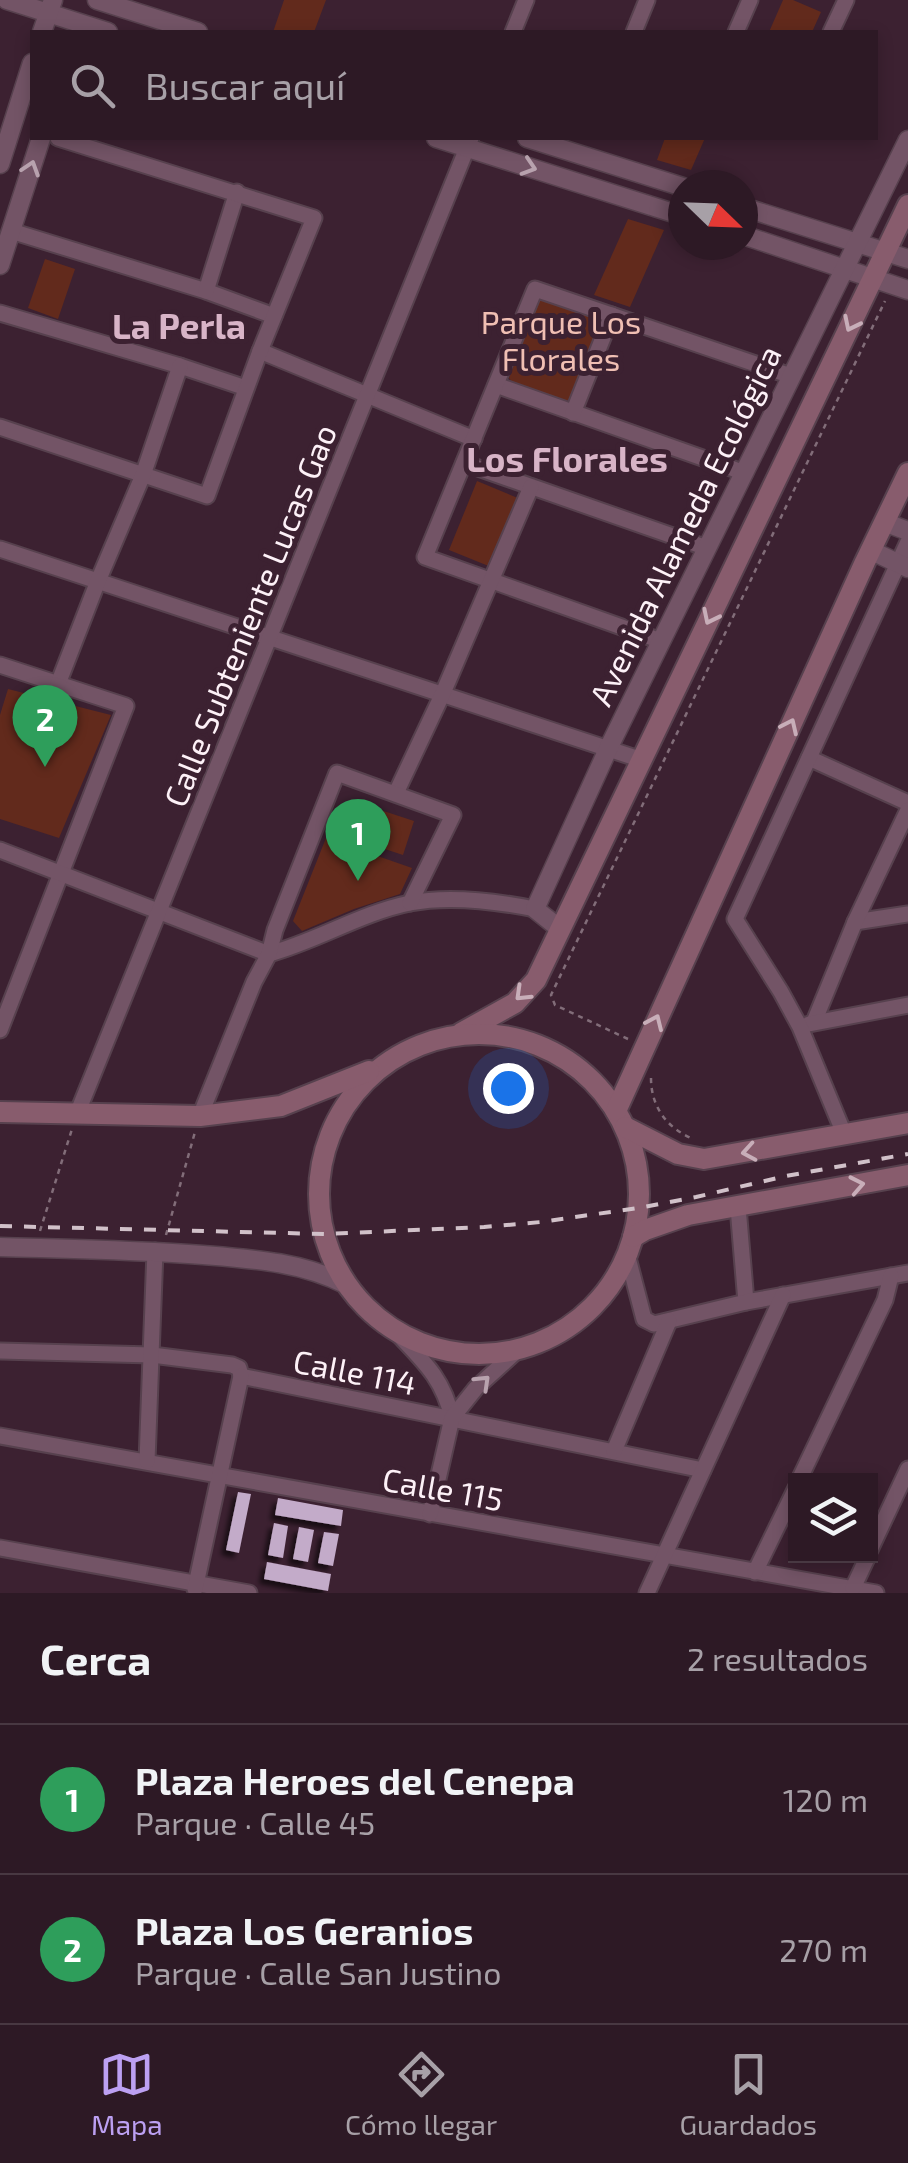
<!DOCTYPE html>
<html lang="es">
<head>
<meta charset="utf-8">
<style>
	:root { --surface:#2d1925; --page:#35222d; --text:#f1f3f6; --muted:#a7a0a7; --line:#483842; --accent:#bca0f2 }
	body { margin:0; font-family:"Exo 2",sans-serif; background:var(--page); color:var(--text) }
	.controls { position:absolute; right:30px; bottom:30px; display:grid; overflow:hidden; border-radius:0px; box-shadow:0 5px 15px #0003 }
	.controls button { width:90px; height:90px; display:grid; place-items:center; padding:0; border:0; border-bottom:2px solid var(--line); background:var(--surface); color:var(--text); font:50px sans-serif }
	.compass { position:absolute; left:668px; top:170px; width:90px; height:90px; border-radius:50%; background:var(--surface); box-shadow:0 5px 15px #0003; rotate:113deg }
	.you { position:absolute; left:508px; top:1088px; width:35px; height:35px; margin:-25px; border:8px solid #fff; border-radius:50%; background:#1a73e8; box-shadow:0 0 0 15px #1a73e833 }
	.badge { display:grid; place-items:center; width:65px; height:65px; border-radius:50%; background:var(--accent); color:#fff; font-size:32px; font-weight:700 }
	.pin { position:absolute; translate:-50% -82px; filter:drop-shadow(0 2px 5px #0008) }
	.pin::after { content:''; position:absolute; top:52px; width:35px; height:30px; background:inherit; clip-path:polygon(0 0,100% 0,50% 100%) }
	.list { margin:0; padding:0; list-style:none }
	h2 { display:flex; justify-content:space-between; align-items:center; height:130px; margin:0; padding:0 40px; font-size:42px }
	h2 small { font-size:32px; font-weight:400; color:var(--muted) }
	.list li { display:grid; grid-template-columns:65px 1fr auto; gap:30px; align-items:center; box-sizing:border-box; height:150px; padding:0 40px; border-top:2px solid var(--line) }
	.list b { display:block; font-size:38px; white-space:nowrap }
	.list p { margin:0; font-size:32px; white-space:nowrap; color:var(--muted) }
	.list em { font-size:32px; font-style:normal; color:var(--muted) }
	.icon { flex:none; width:55px; height:55px; fill:none; stroke:currentColor; stroke-width:2; stroke-linecap:round; stroke-linejoin:round }
	.map { position:relative; flex:none; width:908px; height:1593px; overflow:hidden }
	.search { position:absolute; background:var(--surface); box-shadow:0 5px 15px #0003; left:30px; right:30px; top:30px; height:110px; display:flex; align-items:center; gap:25px; box-sizing:border-box; padding:0 35px; border-radius:0px; color:var(--muted); font-size:38px }
	.sheet { height:430px; background:var(--surface) }
	nav { display:flex; justify-content:space-around; align-items:center; box-sizing:border-box; height:140px; border-top:2px solid var(--line); background:var(--surface); font-size:28px; color:var(--muted) }
	nav a { display:grid; justify-items:center; gap:5px }
	nav .on { color:var(--accent) }
	.map>svg:first-child { display:block }
</style>
</head>
<body>
<div class="map">
<svg width="908" height="1593" viewBox="0 0 908 1593">
	<defs>
		<filter id="shadow"><feDropShadow dx="-5" dy="5" stdDeviation="2.5" flood-color="#0009"/></filter>
	</defs>
	<rect width="100%" height="100%" fill="#3c2131"/>
	<g fill="#622a1c">
		<polygon points="284,0 326,0 314,32 273,32"/>
		<polygon points="783,0 793,0 821,12 812,32 769,32"/>
		<polygon points="665,138 705,138 691,170 657,160"/>
		<polygon points="628,219 664,230 630,307 594,295"/>
		<polygon points="45,259 75,269 58,319 28,308"/>
		<polygon points="546,296 607,319 572,402 514,385 509,378 539,300"/>
		<polygon points="477,481 520,499 491,567 449,550"/>
		<polygon points="8,689 111,715 59,838 0,819 0,715"/>
		<polygon points="350,800 414,821 403,855 339,834"/>
		<polygon points="326,838 412,868 400,894 354,909 302,931 293,921"/>
	</g>
	<g fill="#c3abc9" filter="url(#shadow)">
		<polygon points="238,1492 251,1494 239,1553 226,1550"/>
		<polygon points="278,1498 343,1510 341,1526 275,1515"/>
		<polygon points="274,1523 288,1526 283,1558 268,1555"/>
		<polygon points="299,1527 314,1530 308,1562 293,1559"/>
		<polygon points="324,1532 339,1534 333,1566 318,1563"/>
		<polygon points="267,1562 331,1574 328,1591 264,1579"/>
	</g>
	<g fill="none" stroke-linecap="round" stroke-linejoin="round">
		<g stroke="#57414e" stroke-width="19">
			<g id="minor">
				<polyline points="513,32 526,0"/>
				<polyline points="634,32 647,0"/>
				<polyline points="736,32 750,0"/>
				<polyline points="831,32 846,0"/>
				<polyline points="11,231 206,291 274,316"/>
				<polyline points="206,291 237,192"/>
				<polyline points="0,313 180,366 246,388"/>
				<polyline points="260,351 474,439"/>
				<polyline points="496,385 745,473"/>
				<polyline points="573,413 612,315"/>
				<polyline points="0,427 207,496 260,351 314,218 58,138"/>
				<polyline points="464,463 707,548"/>
				<polyline points="0,549 642,760"/>
				<polyline points="661,641 425,557 535,289 791,376"/>
				<polyline points="0,665 126,706 0,1030"/>
				<polyline points="58,684 98,581 143,475 180,366"/>
				<polyline points="809,758 908,803"/>
				<polyline points="396,793 443,693 531,487"/>
				<polyline points="0,850 269,954"/>
				<polyline points="855,922 908,914"/>
				<path d="M269 954C317 941 361 913 410 903 450 895 495 901 535 909"/>
				<polyline points="814,1022 855,922 908,810"/>
				<polyline points="809,1024 908,1005"/>
				<polyline points="77,1114 471,138"/>
				<polyline points="200,1116 254,982 269,954 275,930 337,773 453,815 410,903"/>
				<polyline points="845,1136 800,1027 781,992 735,919 908,542"/>
				<polyline points="738,1207 746,1302"/>
				<polyline points="627,1254 644,1319 654,1324 746,1302 908,1273"/>
				<path d="M394 1330C421 1359 443 1377 452 1418"/>
				<polyline points="0,1351 152,1355 232,1365 239,1368 241,1376 703,1470"/>
				<polyline points="0,1436 876,1593"/>
				<polyline points="614,1451 669,1321"/>
				<polyline points="147,1461 155,1251"/>
				<polyline points="799,1480 885,1300 891,1276"/>
				<polyline points="430,1514 452,1418 476,1388 519,1349"/>
				<polyline points="0,1548 249,1593"/>
				<polyline points="870,1550 908,1469"/>
				<polyline points="755,1572 796,1488"/>
				<polyline points="853,1588 868,1556"/>
				<polyline points="195,1589 241,1376"/>
				<polyline points="647,1593 783,1295"/>
			</g>
		</g>
		<g stroke="#57414e" stroke-width="21">
			<g id="tertiary">
				<polyline points="7,0 108,32"/>
				<polyline points="97,0 198,32"/>
				<polyline points="42,32 53,0"/>
				<polyline points="436,138 683,216"/>
				<polyline points="527,138 683,187"/>
				<polyline points="0,164 32,63"/>
				<polyline points="743,207 908,259"/>
				<polyline points="743,235 908,290"/>
				<polyline points="0,265 41,138"/>
				<polyline points="884,522 908,531"/>
				<polyline points="870,550 908,568"/>
				<polyline points="560,929 535,909 609,747 908,140"/>
				<path d="M0 1247C68 1249 135 1250 203 1255 253 1259 302 1262 347 1285"/>
			</g>
		</g>
		<g stroke="#57414e" stroke-width="24">
			<g id="secondary">
				<polyline points="461,1033 515,1003 536,980 908,205"/>
				<circle cx="479" cy="1194" r="160"/>
				<polyline points="616,1111 865,562 908,473"/>
				<polyline points="0,1112 200,1116 281,1106 369,1071"/>
				<polyline points="625,1127 678,1154 704,1159 908,1123"/>
				<polyline points="633,1237 645,1230 688,1215 908,1175"/>
			</g>
		</g>
		<g stroke="#826d79" stroke-width="2.5" stroke-dasharray="5 5" stroke-linecap="butt">
			<polyline points="628,1039 555,1005 551,995 885,301"/>
			<path d="M651 1078C651 1106 666 1127 691 1138"/>
			<polyline points="40,1231 72,1129"/>
			<polyline points="166,1235 195,1132"/>
		</g>
		<use href="#minor" stroke="#735466" stroke-width="15"/>
		<use href="#tertiary" stroke="#735466" stroke-width="18"/>
		<use href="#secondary" stroke="#885c6d" stroke-width="20"/>
		<polyline stroke="#d1c1c9" stroke-width="4" stroke-dasharray="12 12" stroke-linecap="butt" points="0,1226 324,1234 484,1227 541,1222 638,1208 696,1197 786,1176 908,1154"/>
	</g>
	<defs><path id="oneway-chevron" d="M-2-3.5L2.5 0L-2 3.5" fill="none" stroke-width="1.6" stroke-linecap="round" stroke-linejoin="round" transform="scale(2.5)"/></defs>
	<g stroke="#b8a2ae">
		<use href="#oneway-chevron" transform="translate(529 167) rotate(18)"/>
		<use href="#oneway-chevron" transform="translate(31 168) rotate(-72)"/>
		<use href="#oneway-chevron" transform="translate(483 1382) rotate(-44)"/>
	</g>
	<g stroke="#c8aeb9">
		<use href="#oneway-chevron" transform="translate(851 324) rotate(116)"/>
		<use href="#oneway-chevron" transform="translate(710 617) rotate(116)"/>
		<use href="#oneway-chevron" transform="translate(790 726) rotate(-65)"/>
		<use href="#oneway-chevron" transform="translate(522 994) rotate(136)"/>
		<use href="#oneway-chevron" transform="translate(655 1022) rotate(-66)"/>
		<use href="#oneway-chevron" transform="translate(749 1152) rotate(170)"/>
		<use href="#oneway-chevron" transform="translate(857 1185) rotate(-11)"/>
	</g>
	<g text-anchor="middle" dominant-baseline="central" stroke-width="10" stroke-linejoin="round" paint-order="stroke">
		<g font-size="32" fill="#f0bfb3" stroke="#3c2131">
			<text x="561" y="321">Parque Los<tspan x="561" dy="37">Florales</tspan></text>
		</g>
		<g font-size="32" fill="#fdf1f7" stroke="#3c2131">
			<text transform="translate(684 525) rotate(-64)">Avenida Alameda Ecológica</text>
			<text transform="translate(249 615) rotate(-68)">Calle Subteniente Lucas Gao</text>
			<text transform="translate(355 1371) rotate(11)">Calle 114</text>
			<text transform="translate(443 1488) rotate(10)">Calle 115</text>
		</g>
		<g font-size="35" font-weight="bold" fill="#d8b4c7" stroke="#3c2131">
			<text x="179" y="325">La Perla</text>
			<text x="567" y="458">Los Florales</text>
		</g>
	</g>
</svg>
<div class="controls">
<button><svg class="icon" aria-label="layers" viewBox="0 0 24 24"><path d="M12 4l9 5-9 5-9-5zM3 14l9 5 9-5"/></svg></button>
</div>
<svg class="compass" viewBox="-18 -18 36 36"><path d="M0-13l5 13h-10z" fill="#e53935"/><path d="M0 13l5-13h-10z" fill="#a7a0a7"/></svg>
<div class="you"></div>
<div class="pin badge" style="left:358px;top:881px;background:#2e9e5b">1</div>
<div class="pin badge" style="left:45px;top:767px;background:#2e9e5b">2</div>
<div class="search"><svg class="icon" aria-label="search" viewBox="0 0 24 24"><circle cx="10" cy="10" r="6"/><path d="M15 15l6 6"/></svg>Buscar aquí</div>
</div>
<section class="sheet">
<h2>Cerca<small>2 resultados</small></h2>
<ul class="list">
<li><span class="badge" style="background:#2e9e5b">1</span><div><b>Plaza Heroes del Cenepa</b><p>Parque · Calle 45</p></div><em>120 m</em></li>
<li><span class="badge" style="background:#2e9e5b">2</span><div><b>Plaza Los Geranios</b><p>Parque · Calle San Justino</p></div><em>270 m</em></li>
</ul>
</section>
<nav>
<a class="on"><svg class="icon" aria-label="map" viewBox="0 0 24 24"><path d="M3 6l6-2 6 2 6-2v14l-6 2-6-2-6 2zM9 4v14M15 6v14"/></svg>Mapa</a>
<a><svg class="icon" aria-label="directions" viewBox="0 0 24 24"><path d="M12 3l9 9-9 9-9-9zM9 14v-3h6M13 9l2 2-2 2"/></svg>Cómo llegar</a>
<a><svg class="icon" aria-label="saved" viewBox="0 0 24 24"><path d="M7 4h10v16l-5-4-5 4z"/></svg>Guardados</a>
</nav>
</body>
</html>
